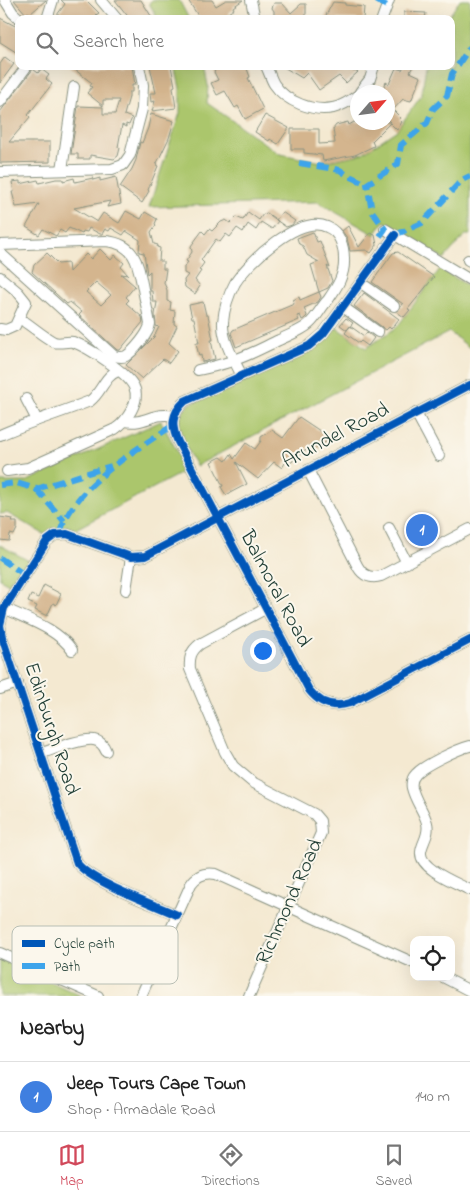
<!DOCTYPE html>
<html lang="en">
<head>
<meta charset="utf-8">
<style>
	:root { --surface:#fff; --page:#f2f2f2; --text:#222; --muted:#767676; --line:#e0e0e0; --accent:#d1495b }
	body { margin:0; font-family:"Indie Flower",sans-serif; background:var(--page); color:var(--text) }
	.controls { position:absolute; right:15px; bottom:15px; display:grid; overflow:hidden; border-radius:10px; box-shadow:0 5px 20px #0002 }
	.controls button { width:45px; height:45px; display:grid; place-items:center; padding:0; border:0; border-bottom:1px solid var(--line); background:var(--surface); color:var(--text); font:25px sans-serif }
	.compass { position:absolute; left:350px; top:85px; width:45px; height:45px; border-radius:50%; background:var(--surface); box-shadow:0 5px 20px #0002; rotate:62deg }
	.you { position:absolute; left:262px; top:650px; width:18px; height:18px; margin:-12px; border:4px solid #fff; border-radius:50%; background:#1a73e8; box-shadow:0 0 0 8px #1a73e833 }
	.badge { display:grid; place-items:center; width:32px; height:32px; border-radius:50%; background:var(--accent); color:#fff; font-size:16px; font-weight:700 }
	.pin { position:absolute; translate:-50% -50%; border:2px solid #fff; box-shadow:0 1px 5px #0006 }
	.list { margin:0; padding:0; list-style:none }
	h2 { display:flex; justify-content:space-between; align-items:center; height:65px; margin:0; padding:0 20px; font-size:21px }
	h2 small { font-size:16px; font-weight:400; color:var(--muted) }
	.list li { display:grid; grid-template-columns:32px 1fr auto; gap:15px; align-items:center; box-sizing:border-box; height:70px; padding:0 20px; border-top:1px solid var(--line) }
	.list b { display:block; font-size:19px; white-space:nowrap }
	.list p { margin:0; font-size:16px; white-space:nowrap; color:var(--muted) }
	.list em { font-size:16px; font-style:normal; color:var(--muted) }
	.icon { flex:none; width:28px; height:28px; fill:none; stroke:currentColor; stroke-width:2; stroke-linecap:round; stroke-linejoin:round }
	.map { position:relative; flex:none; width:470px; height:996px; overflow:hidden }
	.search { position:absolute; background:var(--surface); box-shadow:0 5px 20px #0002; left:15px; right:15px; top:15px; height:55px; display:flex; align-items:center; gap:12px; box-sizing:border-box; padding:0 18px; border-radius:10px; color:var(--muted); font-size:19px }
	.sheet { height:135px; background:var(--surface) }
	nav { display:flex; justify-content:space-around; align-items:center; box-sizing:border-box; height:70px; border-top:1px solid var(--line); background:var(--surface); font-size:14px; color:var(--muted) }
	nav a { display:grid; justify-items:center; gap:2px }
	nav .on { color:var(--accent) }
	.map>svg:first-child { display:block }
</style>
</head>
<body>
<div class="map">
<svg width="470" height="996" viewBox="0 0 470 996">
	<rect width="100%" height="100%" fill="#fbf7ec"/>
	<filter id="ink" filterUnits="userSpaceOnUse"><feTurbulence type="fractalNoise" baseFrequency=".02" numOctaves="2"/><feDisplacementMap in="SourceGraphic" scale="10" xChannelSelector="R" yChannelSelector="G"/><feConvolveMatrix kernelMatrix="1 2 1 2 8 2 1 2 1" color-interpolation-filters="sRGB"/></filter>
	<filter id="wash" filterUnits="userSpaceOnUse"><feTurbulence type="fractalNoise" baseFrequency=".0096" numOctaves="4" result="noise"/><feDisplacementMap in="SourceGraphic" scale="20" xChannelSelector="R" yChannelSelector="G"/><feGaussianBlur stdDeviation="1.12" result="paint"/><feColorMatrix in="noise" values="0 0 0 0 0 0 0 0 0 0 0 0 0 0 0 0 0 1.4 0 .05"/><feComposite in="paint" operator="in"/></filter>
	<g filter="url(#wash)">
		<rect width="100%" height="100%" fill="#f4e9d1"/>
		<g fill="#abc66c" stroke="#658250">
			<polygon points="152,0 179,0 189,19 158,19 149,3"/>
			<polygon points="460,0 470,0 470,235 465,235 444,259 384,221 375,235 318,202 149,207 180,113 180,88 175,66 204,66 208,85 207,103 280,154 322,162 357,155 363,153 397,130 421,96 426,66 451,66 451,19 447,19"/>
			<path d="M440 269 470 287V348L449 332 196 466C185 445 167 424 188 405L312 349 334 326 366 348 397 327Z"/>
			<polygon points="161,421 187,470 70,532 58,530 47,536 7,513 0,514 0,482 25,482"/>
			<polygon points="0,545 29,561 12,586 0,579"/>
			<polygon points="0,959 82,996 0,996"/>
		</g>
		<g id="blocks">
			<g fill="#d4b58e" fill-rule="evenodd">
				<polygon points="14,0 46,0 30,14 28,12 26,14"/>
				<polygon points="61,0 86,0 99,13 96,15 100,19 54,19 65,4"/>
				<polygon points="115,0 141,0 153,19 130,19"/>
				<polygon points="188,0 212,0 216,6 226,0 243,0 233,7 234,9 228,13 232,19 200,19"/>
				<polygon points="333,2 345,3 345,5 364,7 363,19 324,19"/>
				<polygon points="274,3 282,3 291,13 301,4 306,4 306,19 274,19 274,11 272,8"/>
				<polygon points="404,12 426,13 425,19 404,19"/>
				<polygon points="0,18 19,28 19,54 0,42"/>
				<polygon points="5,57 14,64 0,83 0,64"/>
				<polygon points="70,66 132,66 135,85 132,85 132,92 129,92 129,97 124,115 132,118 129,125 126,124 126,127 122,125 118,147 120,148 118,156 114,159 90,155 90,159 78,159 78,154 71,154 78,106 103,107 103,114 115,114 119,100 103,100 103,106 87,93 92,87 90,86 92,83"/>
				<polygon points="150,66 171,66 175,86 173,87 176,108 152,111 155,101 151,102 150,93 156,93"/>
				<polygon points="218,66 246,66 250,77 248,78 263,109 245,119 238,106 235,108 225,91 217,95 211,83 218,80 214,72"/>
				<polygon points="282,66 354,66 353,71 358,72 346,83 339,76 319,90 307,73 302,78"/>
				<polygon points="404,66 413,66 410,72 421,77 411,101 403,99 393,110 401,118 399,119 402,122 397,130 390,123 372,141 374,146 355,155 323,161 322,155 304,153 304,149 291,149 291,129 319,129 319,144 335,143 333,129 336,125 348,122 349,125 354,122 390,122 388,120 388,92 382,92 386,82 389,84 396,68 402,70"/>
				<polygon points="33,69 38,73 41,69 49,75 46,79 52,84 28,115 30,117 9,142 50,142 50,162 0,163 0,112"/>
				<polygon points="151,114 174,121 169,138 156,165 158,166 148,190 149,191 142,203 120,187 132,169 136,160 140,142 142,143 148,128"/>
				<polygon points="265,115 289,128 278,144 270,139 269,141 255,132"/>
				<polygon points="116,177 121,204 107,207 110,201 74,208 97,222 103,213 119,223 126,211 141,219 145,212 157,219 155,224 156,225 151,232 154,244 158,245 157,247 160,248 159,261 163,261 163,269 166,269 164,283 167,290 167,301 171,302 170,310 175,311 174,324 177,326 169,343 178,351 169,363 163,359 142,379 126,365 154,337 159,327 156,326 155,315 157,302 153,302 152,291 150,291 150,271 147,274 144,253 139,252 140,240 126,231 123,235 111,228 109,231 105,229 102,234 100,234 89,228 87,232 83,231 82,234 69,228 65,233 60,230 56,236 43,229 39,235 26,227 39,204 16,207 12,192 14,192 12,182 20,181 20,184 38,180 39,183 56,179 63,179 63,181 74,178 75,182 93,178 93,180 100,178 100,181"/>
				<polygon points="248,212 259,220 263,214 267,213 278,221 272,229 261,222 256,230 248,224 243,232 237,228 230,237 226,234 220,242 216,239 201,260 204,263 199,270 201,271 195,280 200,286 195,294 185,287 184,280 188,275 184,273 184,267 188,262 186,261 192,252 191,246 202,231 205,234 209,229 212,231 221,222 226,220 230,223 236,217 243,220"/>
				<polygon points="282,212 295,221 292,225 286,227 276,220"/>
				<polygon points="348,226 359,247 370,233 375,235 377,245 371,253 366,250 350,251 347,238 342,231"/>
				<polygon points="313,232 317,242 320,241 330,268 327,266 332,281 328,288 319,292 311,265 319,262 307,255 303,246 299,244 297,238"/>
				<path d="M100 249 111 260 115 255 124 263 121 267 128 275 121 274 135 286 126 297 129 300 126 303 142 317 143 322 120 350H117L79 315 82 312 70 302 67 304 32 272 34 265 47 253 58 264 68 263 69 272 86 254 91 259ZM96 282 111 295 101 305 86 292Z"/>
				<polygon points="398,252 434,277 408,309 410,310 404,317 397,312 403,304 372,282 393,253"/>
				<polygon points="319,292 321,297 318,302 304,308 307,316 304,319 302,320 300,315 297,316 299,320 236,347 231,333 233,330 294,304 293,300 299,297 300,300"/>
				<polygon points="364,293 399,319 391,329 389,327 386,330 354,306"/>
				<polygon points="203,302 206,315 208,315 213,340 211,340 215,359 202,362 201,355 199,356 196,343 199,343 194,318 192,318 189,305"/>
				<polygon points="346,318 353,323 347,330 340,325"/>
				<polygon points="350,326 364,336 367,332 374,338 368,346 361,341 359,343 345,333"/>
				<polygon points="299,417 329,437 321,448 320,447 318,449 311,444 306,451 304,450 299,456 296,454 293,461 290,463 287,460 282,468 274,462 258,479 236,462 247,484 226,495 221,487 223,486 211,462 221,457 226,461 231,454 234,459 246,443 255,449 261,441 261,437 272,430 283,438"/>
				<polygon points="0,517 13,519 12,522 17,522 17,529 14,535 10,534 9,541 0,540"/>
				<polygon points="44,585 61,594 56,605 53,603 47,616 35,610 37,606 28,602 31,595 38,598"/>
			</g>
		</g>
	</g>
	<g filter="url(#ink)">
		<use href="#blocks" fill-opacity="0" stroke="#8a9382" stroke-width="1"/>
		<g fill="none" stroke-linecap="round" stroke-linejoin="round">
			<g stroke="#8a9382" stroke-width="12">
				<g id="minor">
					<polyline points="5,0 13,13 20,19"/>
					<polyline points="101,0 117,19"/>
					<polyline points="251,0 255,19"/>
					<polyline points="47,19 53,0"/>
					<polyline points="382,19 389,0"/>
					<path d="M266 66C269 72 271 79 274 84 286 102 313 112 333 108 342 106 350 101 358 95"/>
					<polyline points="360,92 370,79 374,66"/>
					<polyline points="0,102 27,66"/>
					<polyline points="62,170 74,87"/>
					<polyline points="0,172 112,169 123,165 130,155 142,109 143,85 139,66"/>
					<polyline points="385,229 470,280"/>
					<path d="M395 235 323 334 309 346 185 401C171 414 171 426 178 442L309 690C320 704 334 708 350 703L470 640"/>
					<path d="M0 245 106 241C136 244 138 264 143 289 145 301 148 312 150 324 149 333 134 351 126 356 122 358 119 357 114 356L0 253"/>
					<polyline points="468,260 470,261"/>
					<polyline points="0,277 18,292 26,302 15,326 6,330 0,329"/>
					<polyline points="361,283 394,306"/>
					<polyline points="343,307 378,332"/>
					<path d="M198 370C210 367 223 365 234 360 250 355 264 347 279 340 289 335 301 331 309 324 317 317 321 307 328 300 337 287 345 275 344 259 344 247 340 232 327 227 300 214 249 261 235 283 229 294 224 309 223 322 222 340 234 360 242 376"/>
					<polyline points="26,399 37,420"/>
					<polyline points="416,413 439,456"/>
					<path d="M125 421C146 425 153 411 174 416"/>
					<path d="M0 435C29 422 60 413 90 401 102 392 104 376 118 371"/>
					<path d="M308 470 358 567C363 576 371 579 381 576L470 529"/>
					<path d="M7 471 28 468 115 429C126 422 141 401 134 387 128 373 88 347 73 342 66 341 60 344 54 342 44 337 34 328 25 322"/>
					<polyline points="389,528 407,563"/>
					<polyline points="126,590 131,557"/>
					<path d="M4 608C26 619 57 628 72 650"/>
					<polyline points="0,689 18,683"/>
					<path d="M470 746C458 749 424 765 416 774 412 778 411 783 412 788 415 801 424 811 427 823 430 835 422 842 421 852 419 869 457 883 470 890"/>
					<path d="M42 753C54 749 82 738 94 740 100 741 104 746 106 751"/>
					<path d="M177 915C153 904 91 882 77 863L2 637 0 625 4 608 47 541 55 535 67 534 131 557 145 556 470 385"/>
					<polyline points="0,953 98,996"/>
					<polyline points="443,977 470,991"/>
					<path d="M141 996 191 884C197 875 205 872 216 874L414 963"/>
					<path d="M249 996 321 833 320 821 314 814 252 782 233 766 225 752 190 669C189 657 191 651 200 644L265 609"/>
				</g>
			</g>
			<use href="#minor" stroke="#fff" stroke-width="10"/>
			<g stroke="#3da4eb" stroke-width="6" stroke-dasharray="12 6" stroke-linecap="butt">
				<polyline points="376,0 387,6"/>
				<polyline points="299,163 340,170 347,175 367,184"/>
				<polyline points="395,235 422,223 462,180 470,176"/>
				<polyline points="380,236 385,229 372,211 367,184 398,164 401,145 427,123 433,109 447,96 452,74 470,47"/>
				<polyline points="0,485 17,483 36,489 111,466"/>
				<polyline points="36,489 64,521"/>
				<path d="M60 533C73 487 134 451 172 426"/>
				<polyline points="0,558 25,575"/>
			</g>
			<g stroke="#fbf7ec" stroke-width="11">
				<g id="cycleway">
					<path d="M395 235 323 334 309 346 185 401C171 414 171 426 178 442L309 690C320 704 334 708 350 703L470 640"/>
					<path d="M177 915C153 904 91 882 77 863L2 637 0 625 4 608 47 541 55 535 67 534 131 557 145 556 470 385"/>
				</g>
			</g>
			<use href="#cycleway" stroke="#0057b8" stroke-width="8"/>
		</g>
	</g>
	<g text-anchor="middle" dominant-baseline="central" stroke-width="4" stroke-linejoin="round" paint-order="stroke">
		<g font-size="21" fill="#1f3d34" stroke="#fbf7ec">
			<text transform="translate(336 436) rotate(-28)">Arundel Road</text>
			<text transform="translate(275 589) rotate(62)">Balmoral Road</text>
			<text transform="translate(51 729) rotate(72)">Edinburgh Road</text>
			<text transform="translate(290 902) rotate(-66)">Richmond Road</text>
		</g>
	</g>
	<rect x="12" y="926" width="166" height="58" rx="8" fill="#fbf7ec" stroke="#b9bfb5" stroke-width="1"/>
	<rect x="22" y="940" width="23" height="7" fill="#0057b8"/>
	<rect x="22" y="963" width="23" height="6" fill="#3da4eb"/>
	<g font-size="14" fill="#1f3d34">
		<text x="54" y="948">Cycle path</text>
		<text x="54" y="971">Path</text>
	</g>
</svg>
<div class="controls">
<button><svg class="icon" aria-label="locate" viewBox="0 0 24 24"><circle cx="12" cy="12" r="6"/><path d="M12 2v4M12 18v4M2 12h4M18 12h4"/></svg></button>
</div>
<svg class="compass" viewBox="-18 -18 36 36"><path d="M0-13l5 13h-10z" fill="#e53935"/><path d="M0 13l5-13h-10z" fill="#767676"/></svg>
<div class="you"></div>
<div class="pin badge" style="left:422px;top:530px;background:#3f7fe0">1</div>
<div class="search"><svg class="icon" aria-label="search" viewBox="0 0 24 24"><circle cx="10" cy="10" r="6"/><path d="M15 15l6 6"/></svg>Search here</div>
</div>
<section class="sheet">
<h2>Nearby<small></small></h2>
<ul class="list">
<li><span class="badge" style="background:#3f7fe0">1</span><div><b>Jeep Tours Cape Town</b><p>Shop · Armadale Road</p></div><em>140 m</em></li>
</ul>
</section>
<nav>
<a class="on"><svg class="icon" aria-label="map" viewBox="0 0 24 24"><path d="M3 6l6-2 6 2 6-2v14l-6 2-6-2-6 2zM9 4v14M15 6v14"/></svg>Map</a>
<a><svg class="icon" aria-label="directions" viewBox="0 0 24 24"><path d="M12 3l9 9-9 9-9-9zM9 14v-3h6M13 9l2 2-2 2"/></svg>Directions</a>
<a><svg class="icon" aria-label="saved" viewBox="0 0 24 24"><path d="M7 4h10v16l-5-4-5 4z"/></svg>Saved</a>
</nav>
</body>
</html>
